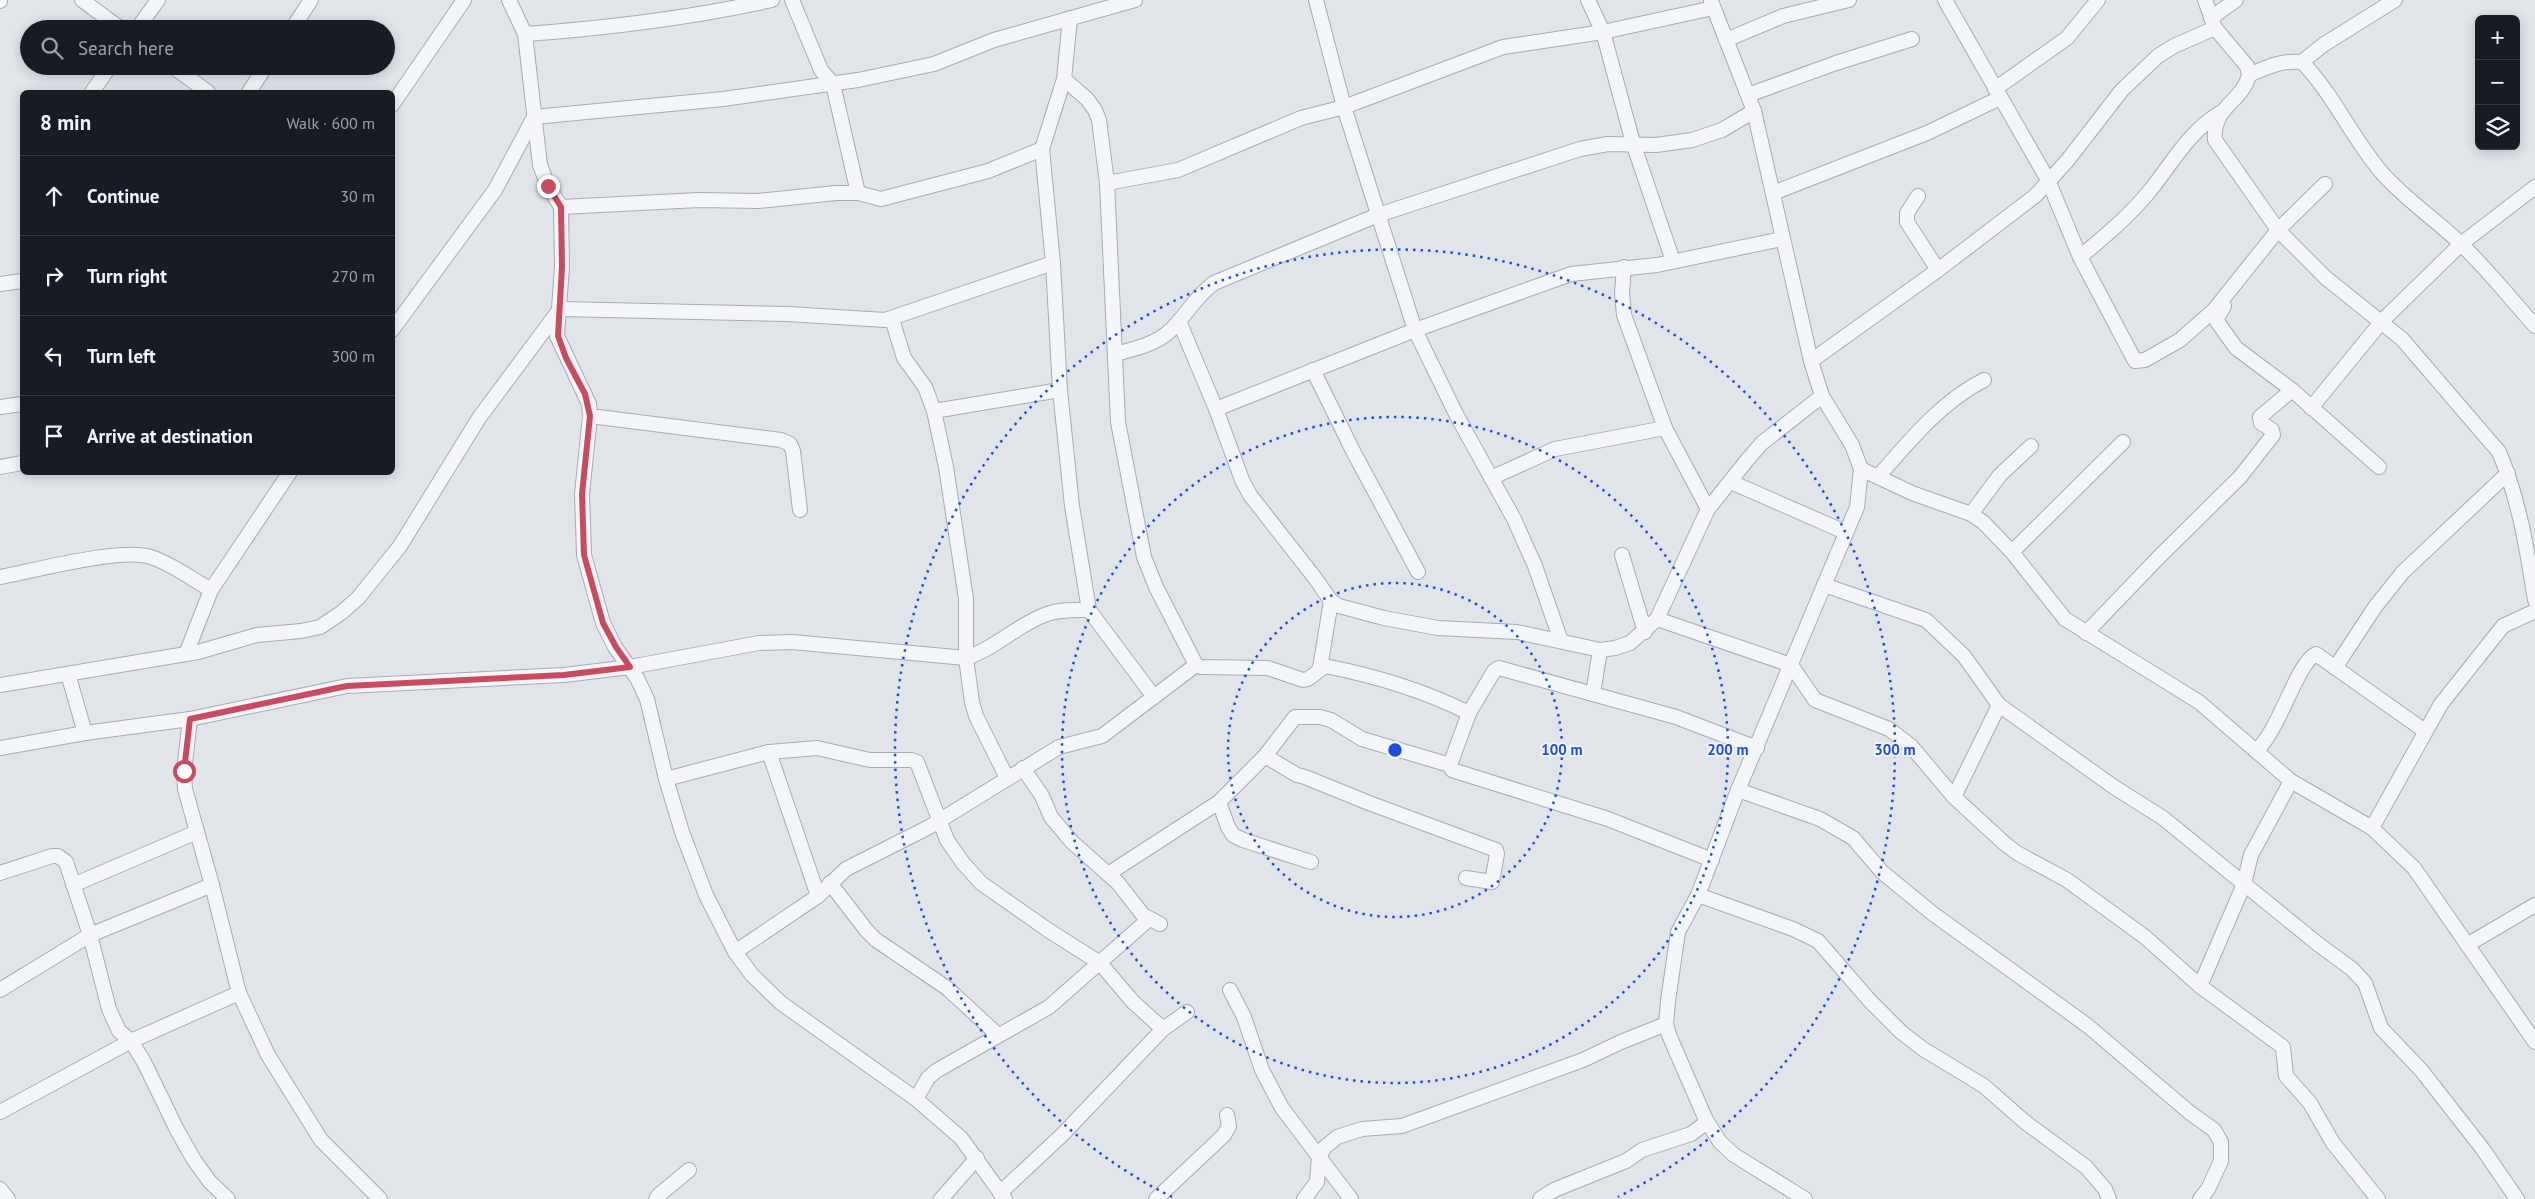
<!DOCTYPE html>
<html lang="en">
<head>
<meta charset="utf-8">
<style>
	:root { --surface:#171b24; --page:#20242c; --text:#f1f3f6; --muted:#9ea1a6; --line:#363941 }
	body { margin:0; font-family:"PT Sans",sans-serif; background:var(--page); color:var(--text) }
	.controls { position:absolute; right:15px; top:15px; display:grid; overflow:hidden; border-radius:8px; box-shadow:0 2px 12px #0003 }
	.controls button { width:45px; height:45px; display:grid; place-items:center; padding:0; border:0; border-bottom:1px solid var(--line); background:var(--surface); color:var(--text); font:25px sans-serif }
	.stop { position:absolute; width:15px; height:15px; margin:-11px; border:4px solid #ca4b5f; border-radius:50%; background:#fff }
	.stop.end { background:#ca4b5f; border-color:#fff; box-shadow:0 1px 5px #0008 }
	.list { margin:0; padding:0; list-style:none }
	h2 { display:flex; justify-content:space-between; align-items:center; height:65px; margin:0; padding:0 20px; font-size:21px }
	h2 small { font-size:16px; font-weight:400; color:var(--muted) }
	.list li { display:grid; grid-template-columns:32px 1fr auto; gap:15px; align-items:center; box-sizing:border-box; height:80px; padding:0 20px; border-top:1px solid var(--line) }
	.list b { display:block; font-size:19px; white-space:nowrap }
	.list em { font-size:16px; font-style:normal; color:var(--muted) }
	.icon { flex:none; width:28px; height:28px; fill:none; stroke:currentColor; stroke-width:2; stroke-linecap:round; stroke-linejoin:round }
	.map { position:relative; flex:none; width:2535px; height:1199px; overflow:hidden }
	.search { position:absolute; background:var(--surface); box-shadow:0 2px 12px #0003; left:20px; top:20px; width:375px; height:55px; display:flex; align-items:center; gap:12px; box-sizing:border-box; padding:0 18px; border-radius:28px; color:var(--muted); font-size:19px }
	.panel { position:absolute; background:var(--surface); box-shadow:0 2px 12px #0003; left:20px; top:90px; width:375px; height:385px; border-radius:8px }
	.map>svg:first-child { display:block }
</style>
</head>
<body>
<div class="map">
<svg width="2535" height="1199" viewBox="0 0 2535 1199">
	<rect width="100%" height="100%" fill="#e1e4e9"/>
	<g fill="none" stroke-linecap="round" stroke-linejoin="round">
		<g stroke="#a6abb3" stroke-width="16">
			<g id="minor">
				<polyline points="82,0 121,29"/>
				<polyline points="509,0 525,34 540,165 548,186 561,207 562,267 557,336 589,404 590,416 582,494 584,555 603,623 615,647 637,678 647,699 666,779 682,832 706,895 735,952 752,975 781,1003 916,1099 961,1138 1005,1199"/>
				<polyline points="792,0 821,70 833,84 858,193"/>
				<polyline points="1316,0 1344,107 1415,330 1457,416 1514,519 1535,566 1561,641"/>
				<polyline points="1588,0 1603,32 1633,143 1673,261"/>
				<polyline points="1945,0 2048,180 2080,257 2135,361 2145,360 2180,340 2214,310 2278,230 2325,184"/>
				<path d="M2205 0 2215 28 2247 66 2249 75C2242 103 2212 106 2215 140L2278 230 2326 278 2402 339 2499 452C2519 499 2527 549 2535 600"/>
				<polyline points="0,1 0,0"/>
				<polyline points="1711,1 1754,111 1811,361 1822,396 1852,445 1861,469 1857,507 1738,790 1698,895 1678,932 1668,1001 1666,1024 1669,1035 1706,1120 1720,1142 1734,1155 1805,1199"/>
				<polyline points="1070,18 1064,79 1042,149 1053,263 1060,390 1072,506 1089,610 1154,697"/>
				<polyline points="2211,18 2236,0"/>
				<polyline points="137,29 158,0"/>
				<polyline points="292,29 311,0"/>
				<path d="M525 34C609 28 690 18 772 0"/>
				<polyline points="1726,40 1783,16 1849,0"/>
				<polyline points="2302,62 2323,45 2395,0"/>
				<polyline points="172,66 208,92"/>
				<path d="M2249 75C2267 67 2282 60 2302 62 2334 95 2352 138 2382 173 2406 200 2435 219 2461 244 2487 269 2511 299 2535 326"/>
				<polyline points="1064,79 1087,99 1095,110 1099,120 1107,183"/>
				<polyline points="1995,89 2067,38 2098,0"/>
				<polyline points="92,92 110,66"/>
				<polyline points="249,92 266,66"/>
				<polyline points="1748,95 1836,63 1912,39"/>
				<polyline points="392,105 464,0"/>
				<polyline points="1773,193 1927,133 2000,98"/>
				<polyline points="1918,196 1907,213 1907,222 1938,270"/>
				<polyline points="561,207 699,200 758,201 836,193 858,193 881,199 988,171 1042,149"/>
				<path d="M2080 257C2104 237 2128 217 2148 193 2173 163 2186 134 2220 113"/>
				<polyline points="1624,267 1622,293 1624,315 1665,428 1708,509"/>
				<polyline points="0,284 22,281"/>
				<polyline points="2224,306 2216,320 2236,348 2292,390 2379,467"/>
				<polyline points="892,319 904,358 925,387 934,411 946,467 966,599 966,658 972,702 976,716 1007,778"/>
				<polyline points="1179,321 1216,409 1242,480 1250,495 1315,578 1331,601 1339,606 1384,618 1438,628 1517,632 1600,650 1615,648 1630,643 1657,619 1708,509 1748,459 1762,443 1822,396"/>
				<polyline points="392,330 495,190 534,117 723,99 858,80 934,64 994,40 1135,0"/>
				<path d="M1115 354C1135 349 1157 344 1172 329 1187 314 1196 296 1214 283L1378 215 1580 149 1608 144 1656 145 1692 140 1722 130 1754 111"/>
				<polyline points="1811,361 1938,270 2035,196 2067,161 2122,90 2158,56 2174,46 2215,28"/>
				<polyline points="1313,370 1353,451 1418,572"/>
				<polyline points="0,407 22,404"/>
				<polyline points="2311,408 2382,321 2461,244 2535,187"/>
				<polyline points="1216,409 1415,330 1571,274 1657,265 1782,239"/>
				<polyline points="934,411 1060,390"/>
				<polyline points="590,416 781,440 790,444 793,451 800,510"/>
				<polyline points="0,467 22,463"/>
				<polyline points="1861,469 1912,493 1971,514 1983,522 2012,552 2065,619 2199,702 2291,781 2372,828 2414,868 2535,1042"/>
				<path d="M1878 477C1909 441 1942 401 1984 380"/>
				<polyline points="1491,478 1555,449 1665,428"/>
				<polyline points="1731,482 1845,532"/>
				<polyline points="1971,514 2000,475 2031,446"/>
				<polyline points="2012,552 2123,442"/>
				<polyline points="1622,555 1645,632"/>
				<path d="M0 577C33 571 122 547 151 557 172 564 192 579 211 590"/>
				<polyline points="1824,585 1926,620 1964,656 1999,705 2114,787 2163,818 2318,944 2352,969 2365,983 2381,1028 2421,1070 2482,1148 2517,1199"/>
				<polyline points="1657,619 1791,665 1815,700 1889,729 1911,746 1954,797 2004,843 2017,853 2067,880 2145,937 2200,986 2283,1047 2286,1076 2310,1103 2333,1143 2378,1199"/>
				<polyline points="2086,633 2158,558 2240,477 2273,435 2272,430 2261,423 2260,417 2292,390"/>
				<polyline points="186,654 211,590 290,472"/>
				<polyline points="1320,668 1331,601"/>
				<polyline points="2335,668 2375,607 2403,572 2508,473"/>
				<polyline points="68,674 85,733"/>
				<polyline points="0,685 198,652 257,635 301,631 320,627 341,613 358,598 400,546 479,418 560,309 788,314 885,320 1053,263"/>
				<polyline points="1593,694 1600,650"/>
				<path d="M1469 713C1423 690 1376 676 1325 666L1308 679 1303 680 1268 668 1201 667 1196 665 1156 587 1144 557 1118 422 1107 183 1178 170 1301 118 1344 107 1503 47 1603 32 1713 8"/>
				<polyline points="190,719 184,771 185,789 212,885 239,993 268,1055 321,1140 380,1199"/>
				<path d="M0 748 85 733 190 719 347 686 564 675 630 667 759 643 792 642 966 658C996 648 1018 624 1047 614 1061 609 1075 610 1089 610"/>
				<path d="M2256 751C2280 730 2296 664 2316 654L2425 731"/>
				<polyline points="769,752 818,896"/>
				<polyline points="1265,756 1297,775 1305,777 1369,803 1496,850 1497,854 1492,882 1466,878"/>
				<polyline points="1023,768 1042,796 1051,817 1072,842 1118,883 1143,915 1160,924"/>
				<polyline points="666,779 769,752 817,748 870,760 911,760 917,762 947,840 963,863 981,883 1048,930 1100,963 1133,1002 1163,1029"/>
				<polyline points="1738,790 1820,819 1853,838 1882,872 1932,913 2088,1026 2189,1112 2214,1130 2221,1142 2221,1161 2208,1189 2200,1199"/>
				<polyline points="1954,797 1999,705"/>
				<polyline points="1219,802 1228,827 1233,835 1243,840 1311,862"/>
				<polyline points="2372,828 2441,704 2503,626 2535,611"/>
				<polyline points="1712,860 1608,819 1452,770 1450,765 1469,713 1494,671 1499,668 1676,717 1757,748"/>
				<polyline points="0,873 52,856 58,856 66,862 90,935 109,1009 119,1031 131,1041 144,1062 177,1130 194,1160 210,1182 228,1199"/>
				<polyline points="1108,874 1219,802 1265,756 1295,717 1320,717 1331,720 1362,739 1450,765"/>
				<polyline points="830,883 867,931 876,940 947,988 998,1035"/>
				<polyline points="73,885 197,832"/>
				<polyline points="1698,895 1793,929 1818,941 1870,1001 1901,1032 1923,1049 1984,1086 2025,1122 2086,1167 2105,1189 2109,1199"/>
				<polyline points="2467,945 2535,905"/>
				<polyline points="735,952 818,896 846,869 929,827 1059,747 1102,736 1196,665"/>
				<polyline points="2200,986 2244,884 2251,855 2291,781"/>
				<polyline points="0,990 90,935 212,885"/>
				<polyline points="1230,990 1244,1017 1262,1070 1282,1108 1351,1199"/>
				<polyline points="916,1099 928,1078 936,1071 1049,1007 1148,920"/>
				<polyline points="0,1112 131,1041 239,993"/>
				<polyline points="0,1189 8,1199"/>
				<polyline points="1000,1193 1062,1135 1163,1029 1187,1012"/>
				<polyline points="656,1199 659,1195 689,1170"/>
				<polyline points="941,1199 977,1158"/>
				<polyline points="1156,1199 1224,1135 1229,1126 1227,1115"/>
				<polyline points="1304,1199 1317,1182 1319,1157 1324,1148 1337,1137 1362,1129 1402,1126 1583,1060 1621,1042 1666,1024"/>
				<polyline points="1540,1199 1554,1190 1626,1161 1642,1150 1691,1134 1703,1125 1706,1120"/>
			</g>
		</g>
		<use href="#minor" stroke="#f4f5f8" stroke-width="14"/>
	</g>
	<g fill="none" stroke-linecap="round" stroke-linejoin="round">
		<polyline stroke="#ca4b5f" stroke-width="6" points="184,771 190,719 347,686 564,675 630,667 616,647 603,623 584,555 582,494 590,416 585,394 566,358 558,336 562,267 561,207 548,186"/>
	</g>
	<g fill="none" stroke="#1d4ed8" stroke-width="2.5" stroke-dasharray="2.5 5">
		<circle cx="1395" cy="750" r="167"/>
		<circle cx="1395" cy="750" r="333"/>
		<path d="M1172 1197A500 500 0 1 1 1618 1197"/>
	</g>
	<circle cx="1395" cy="750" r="8" fill="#1d4ed8" stroke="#f1f3f7" stroke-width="2.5"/>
	<g font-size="15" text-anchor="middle" font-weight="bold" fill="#1d4ed8" stroke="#f1f3f7" stroke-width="4" stroke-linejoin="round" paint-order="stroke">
		<text x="1562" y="755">100 m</text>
		<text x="1728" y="755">200 m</text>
		<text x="1895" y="755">300 m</text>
	</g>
</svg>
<div class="controls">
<button>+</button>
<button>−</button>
<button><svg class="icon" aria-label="layers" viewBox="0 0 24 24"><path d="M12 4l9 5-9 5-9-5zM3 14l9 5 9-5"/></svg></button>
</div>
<div class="stop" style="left:184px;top:771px"></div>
<div class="stop end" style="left:548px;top:186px"></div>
<div class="search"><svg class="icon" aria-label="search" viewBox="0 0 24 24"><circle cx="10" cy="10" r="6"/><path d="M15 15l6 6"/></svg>Search here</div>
<section class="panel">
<h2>8 min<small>Walk · 600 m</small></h2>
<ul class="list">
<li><svg class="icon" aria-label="ahead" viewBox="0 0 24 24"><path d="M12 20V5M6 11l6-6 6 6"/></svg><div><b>Continue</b></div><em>30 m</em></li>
<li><svg class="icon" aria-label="right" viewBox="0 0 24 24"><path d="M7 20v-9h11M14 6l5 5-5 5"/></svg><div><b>Turn right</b></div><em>270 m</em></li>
<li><svg class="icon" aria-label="left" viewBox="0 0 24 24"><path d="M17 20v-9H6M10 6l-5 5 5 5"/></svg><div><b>Turn left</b></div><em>300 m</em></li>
<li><svg class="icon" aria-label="arrive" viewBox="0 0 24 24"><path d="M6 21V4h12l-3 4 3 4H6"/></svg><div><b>Arrive at destination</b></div></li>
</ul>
</section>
</div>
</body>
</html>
